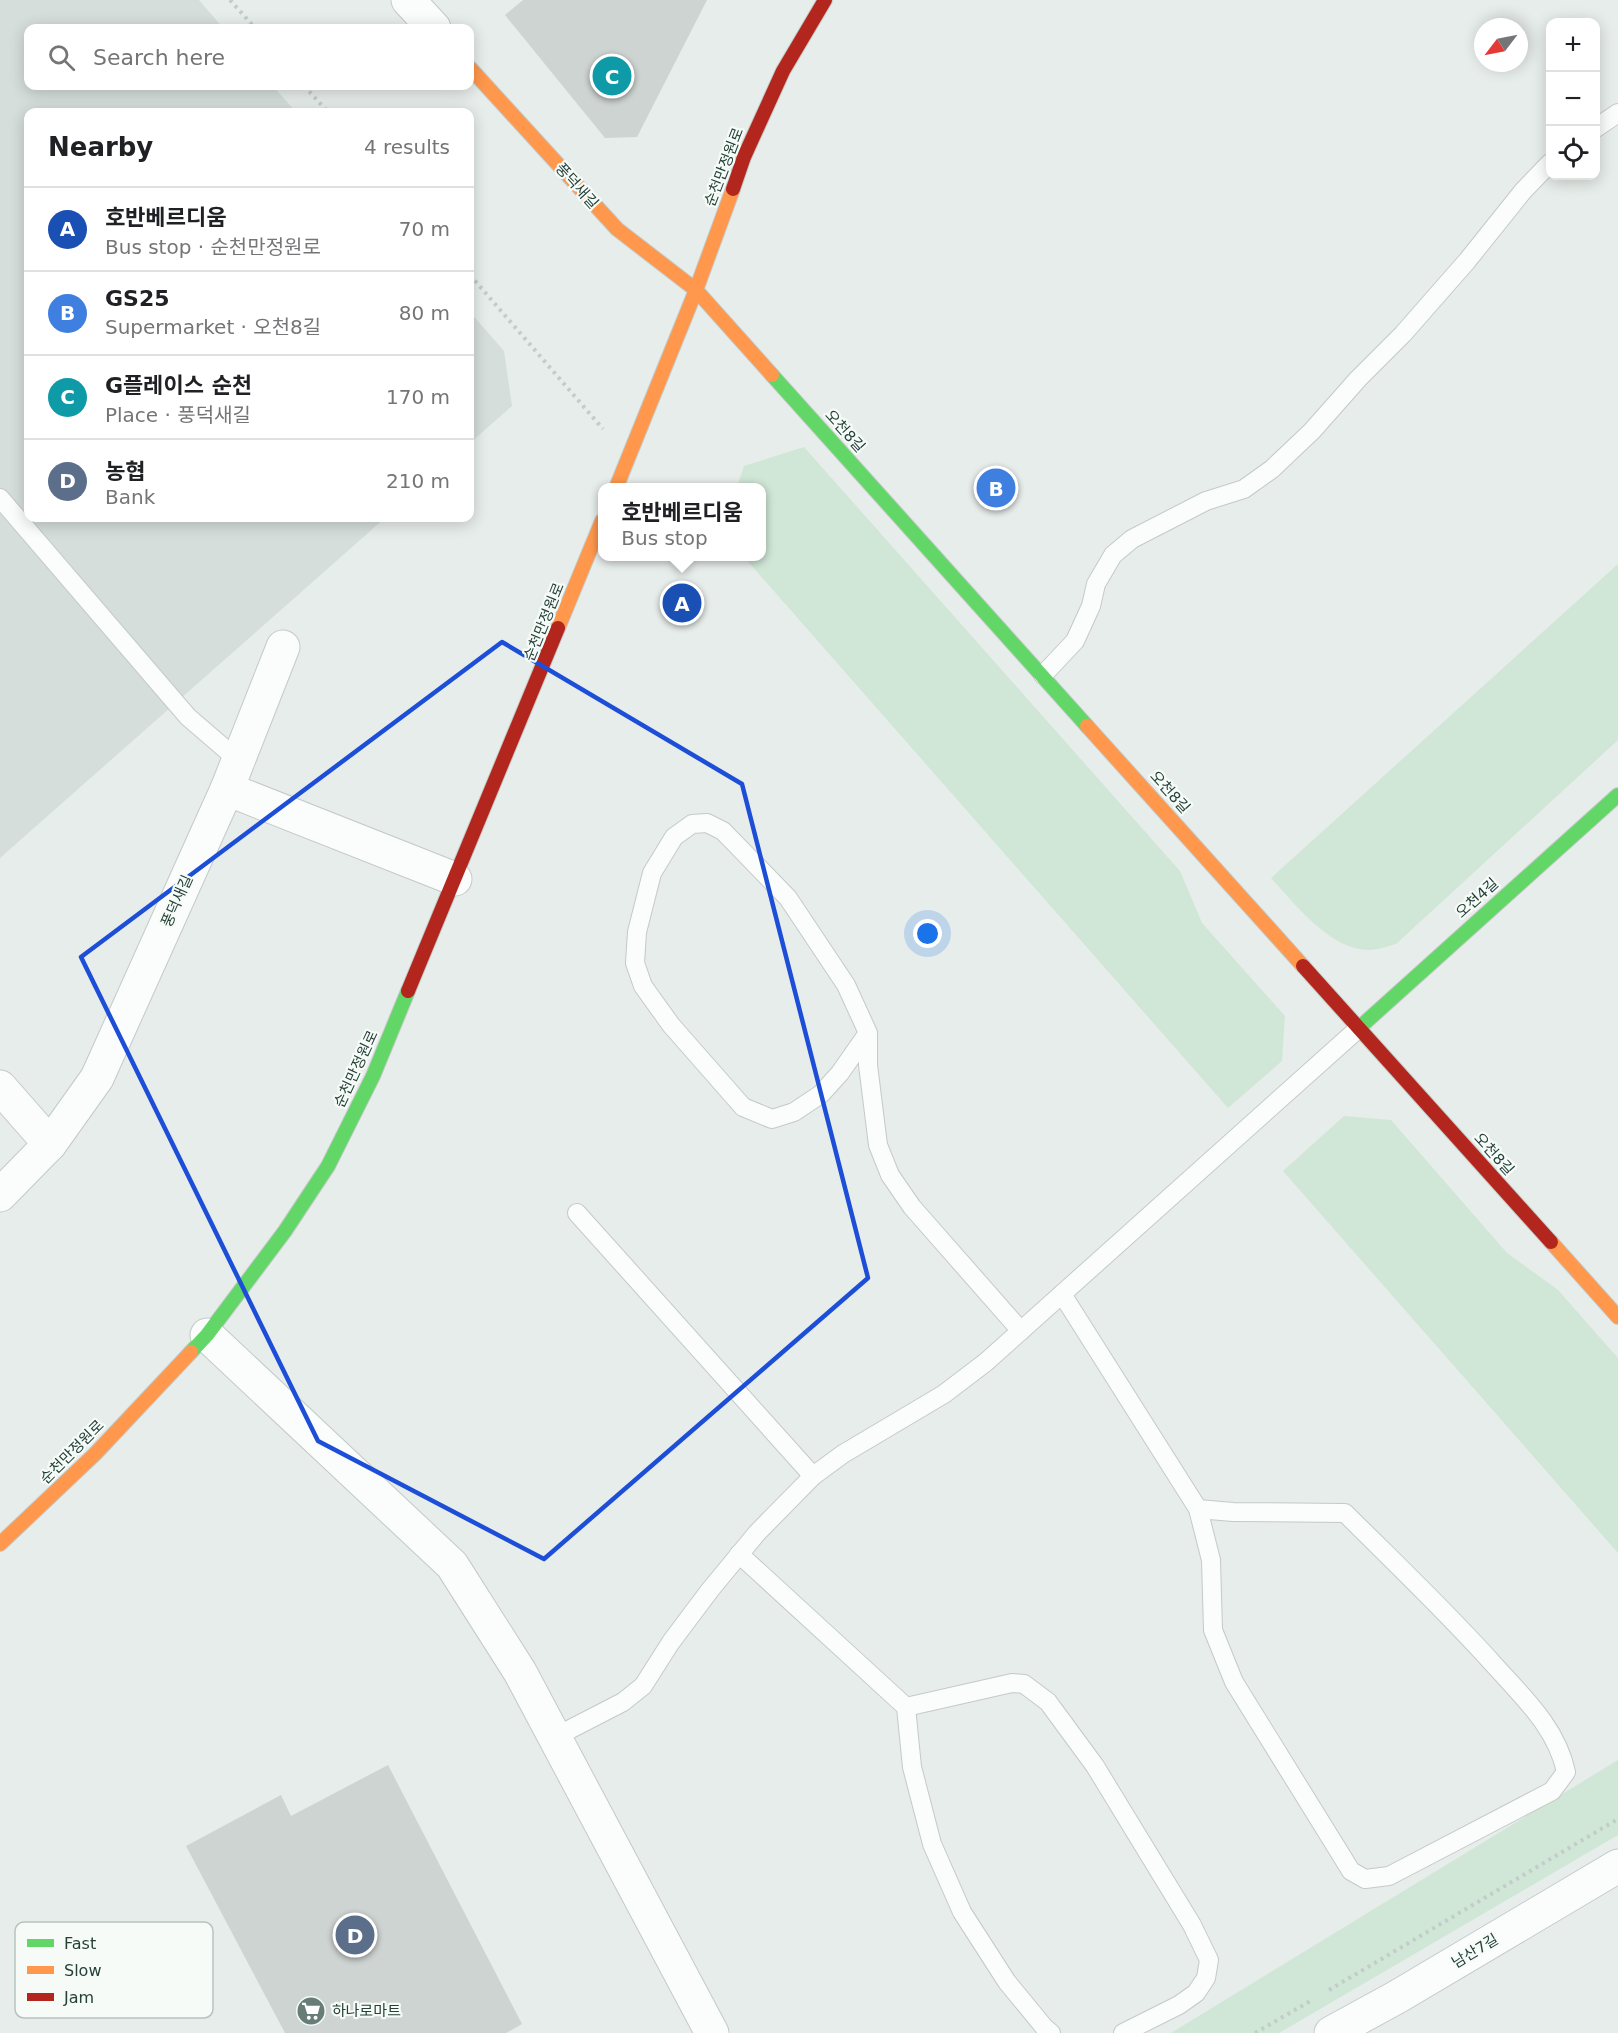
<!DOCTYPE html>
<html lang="en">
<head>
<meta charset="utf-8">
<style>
	:root { --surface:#fff; --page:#f6f6f6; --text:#202124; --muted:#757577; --line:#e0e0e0; --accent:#2563eb }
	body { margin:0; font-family:"DejaVu Sans","Noto Sans KR",sans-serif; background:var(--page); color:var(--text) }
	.controls { position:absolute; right:18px; top:18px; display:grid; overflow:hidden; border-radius:12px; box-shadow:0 3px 15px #0003 }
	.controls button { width:54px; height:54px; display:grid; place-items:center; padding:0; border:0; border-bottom:2px solid var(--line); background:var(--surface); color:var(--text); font:30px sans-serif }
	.compass { position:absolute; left:1474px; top:18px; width:54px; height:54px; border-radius:50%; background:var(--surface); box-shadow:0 3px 15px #0003; rotate:238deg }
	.you { position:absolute; left:928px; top:934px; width:21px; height:21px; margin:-15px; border:4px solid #fff; border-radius:50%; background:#1a73e8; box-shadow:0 0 0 9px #1a73e833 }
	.badge { display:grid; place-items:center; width:39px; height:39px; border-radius:50%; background:var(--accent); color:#fff; font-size:20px; font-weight:700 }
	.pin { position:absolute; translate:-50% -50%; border:3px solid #fff; box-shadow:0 2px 6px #0006 }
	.popup { position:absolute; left:598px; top:483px; width:168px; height:78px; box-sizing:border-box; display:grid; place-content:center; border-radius:12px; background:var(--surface); filter:drop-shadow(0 2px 4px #0005); font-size:20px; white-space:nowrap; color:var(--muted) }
	.popup b { font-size:22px; color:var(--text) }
	.popup::after { content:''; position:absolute; left:50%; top:100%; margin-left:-12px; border:12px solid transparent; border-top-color:var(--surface) }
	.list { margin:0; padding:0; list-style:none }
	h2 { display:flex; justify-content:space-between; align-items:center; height:78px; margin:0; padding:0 24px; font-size:26px }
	h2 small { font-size:20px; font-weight:400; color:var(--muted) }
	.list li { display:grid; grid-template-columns:39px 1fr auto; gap:18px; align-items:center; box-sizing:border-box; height:84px; padding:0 24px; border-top:2px solid var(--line) }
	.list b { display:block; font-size:22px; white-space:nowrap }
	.list p { margin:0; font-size:20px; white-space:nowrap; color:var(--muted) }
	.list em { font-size:20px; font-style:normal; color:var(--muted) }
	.icon { flex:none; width:33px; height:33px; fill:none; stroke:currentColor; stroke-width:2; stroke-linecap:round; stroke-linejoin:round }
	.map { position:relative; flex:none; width:1618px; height:2033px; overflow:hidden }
	.search { position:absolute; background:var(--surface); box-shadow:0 3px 15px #0003; left:24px; top:24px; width:450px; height:66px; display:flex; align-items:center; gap:15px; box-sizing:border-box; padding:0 21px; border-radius:12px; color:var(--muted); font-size:22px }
	.panel { position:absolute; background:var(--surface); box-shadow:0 3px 15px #0003; left:24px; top:108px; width:450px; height:414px; border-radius:12px }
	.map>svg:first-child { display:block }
</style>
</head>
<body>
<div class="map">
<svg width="1618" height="2033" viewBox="0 0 1618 2033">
	<rect width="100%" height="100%" fill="#e7edea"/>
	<g fill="#d5deda">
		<polygon points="0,0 199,0 223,28 28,28 28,86 273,86 296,112 28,112 28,518 385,518 0,858"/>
		<polygon points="470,312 504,351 512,406 470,443"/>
	</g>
	<g fill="#d0e6d7">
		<polygon points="804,447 1180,871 1202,923 1285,1016 1282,1061 1228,1108 744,557 762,556 762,488 737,487 744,466"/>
		<path d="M1618 564V740L1396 944C1388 946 1378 950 1369 950 1330 950 1295 904 1271 878Z"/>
		<polygon points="1344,1116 1391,1120 1507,1253 1558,1290 1618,1358 1618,1553 1283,1171"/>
		<polygon points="1618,1760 1618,1835 1279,2033 1171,2033"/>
	</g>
	<g fill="#ced4d1">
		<polygon points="523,0 707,0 637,137 605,138 505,15"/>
		<polygon points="388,1765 522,2024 506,2033 285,2033 186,1846 281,1795 291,1816"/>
	</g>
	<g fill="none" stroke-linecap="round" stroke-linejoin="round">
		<g stroke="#c4cac7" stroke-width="20">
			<g id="lane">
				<polyline points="1596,128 1618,113"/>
				<polyline points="0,498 188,717 238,760"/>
				<polyline points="1043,675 1075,641 1091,606 1096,584 1113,555 1132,539 1206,501 1244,489 1272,469 1312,431 1358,379 1403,334 1467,261 1523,191 1550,163"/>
				<polyline points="868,1033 840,1073 821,1094 794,1112 772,1119 743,1107 671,1025 643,986 635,963 637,932 652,873 674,837 692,824 707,823 723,831 788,898 846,985 868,1033 868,1065 878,1145 890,1175 912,1207 1021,1331"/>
				<polyline points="577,1213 813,1476"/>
				<path d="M1062 1294 1198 1509 1211 1560 1213 1630 1234 1682 1351 1871 1365 1879 1389 1876 1552 1791 1566 1772C1557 1729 1525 1699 1496 1667 1448 1613 1396 1564 1345 1513L1233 1512 1198 1509"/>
				<polyline points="739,1554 906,1707 912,1767 932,1844 962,1912 1007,1982 1044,2027 1051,2033"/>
				<polyline points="906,1707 1012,1683 1024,1684 1048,1702 1095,1766 1192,1925 1209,1960 1206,1978 1196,1993 1179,2005 1123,2033"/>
				<polyline points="555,1737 623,1702 643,1686 671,1642 710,1590 757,1533 813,1476 843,1454 944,1394 986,1362 1359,1028"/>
			</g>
		</g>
		<g stroke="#c4cac7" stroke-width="35">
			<g id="street">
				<polyline points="408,0 434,28"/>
				<polyline points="227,789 455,879"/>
				<polyline points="0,1087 50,1144"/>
				<polyline points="0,1195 50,1144 97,1078 227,789 283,647"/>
				<polyline points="207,1335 452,1565 520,1672 712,2033"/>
				<polyline points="1331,2033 1397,1997 1618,1866"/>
			</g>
		</g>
		<g stroke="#c3cac7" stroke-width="16">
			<g id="fast">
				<polyline points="772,375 1087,726"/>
				<polyline points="1359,1028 1618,795"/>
				<polyline points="191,1352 207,1335 285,1231 328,1166 373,1076 408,991"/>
			</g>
		</g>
		<g stroke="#c3cac7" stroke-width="16">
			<g id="slow">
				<polyline points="470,68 617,229 696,290 772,375"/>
				<polyline points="616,488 696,290 733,189"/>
				<polyline points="558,628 602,521"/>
				<polyline points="1087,726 1303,966"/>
				<polyline points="1551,1242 1618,1317"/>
				<polyline points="0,1544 95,1454 191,1352"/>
			</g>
		</g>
		<g stroke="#c3cac7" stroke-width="16">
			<g id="jam">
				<polyline points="733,189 744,157 783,71 825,0"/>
				<polyline points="1303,966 1551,1242"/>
				<polyline points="408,991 558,628"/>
			</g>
		</g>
		<g stroke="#c2ccc9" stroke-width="4" stroke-dasharray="3 4.5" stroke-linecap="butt">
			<polyline points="230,0 255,28"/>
			<polyline points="304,86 328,112"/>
			<polyline points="470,275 603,429"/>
			<polyline points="1329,1990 1618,1819"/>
			<polyline points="1255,2033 1312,2000"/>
		</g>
		<use href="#lane" stroke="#fbfcfc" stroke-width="18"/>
		<use href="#street" stroke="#fbfcfc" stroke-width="33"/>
		<use href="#fast" stroke="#63d668" stroke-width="14"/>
		<use href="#slow" stroke="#ff974d" stroke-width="14"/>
		<use href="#jam" stroke="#b3261e" stroke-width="14"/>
	</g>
	<path fill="none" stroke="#1d4ed8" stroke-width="4.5" stroke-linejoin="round" d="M502 642 742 784 868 1278 544 1559 318 1441 81 957Z"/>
	<defs>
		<g id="supermarket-disc" transform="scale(1.5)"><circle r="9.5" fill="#687d77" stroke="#f6fbf8"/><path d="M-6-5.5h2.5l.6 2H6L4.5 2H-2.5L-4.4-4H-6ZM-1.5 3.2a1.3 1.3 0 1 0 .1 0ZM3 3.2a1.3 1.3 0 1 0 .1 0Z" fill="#fff"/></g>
	</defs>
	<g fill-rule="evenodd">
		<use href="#supermarket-disc" x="311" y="2011"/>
	</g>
	<g text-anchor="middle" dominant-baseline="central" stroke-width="4.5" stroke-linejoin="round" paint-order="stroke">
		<g font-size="15" fill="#244139" stroke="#f6fbf8">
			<text transform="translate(724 167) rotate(-69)">순천만정원로</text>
			<text transform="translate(577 186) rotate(48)">풍덕새길</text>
			<text transform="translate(845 431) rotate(48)">오천8길</text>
			<text transform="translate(544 622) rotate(-68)">순천만정원로</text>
			<text transform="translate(1170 792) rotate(48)">오천8길</text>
			<text transform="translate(1477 898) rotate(-42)">오천4길</text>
			<text transform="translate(177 901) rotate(-66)">풍덕새길</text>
			<text transform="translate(356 1069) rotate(-65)">순천만정원로</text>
			<text transform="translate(1494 1154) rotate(48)">오천8길</text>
			<text transform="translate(72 1452) rotate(-45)">순천만정원로</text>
			<text transform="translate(1475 1951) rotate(-31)">남산7길</text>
		</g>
		<g font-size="15" fill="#244139" stroke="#f6fbf8" text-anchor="start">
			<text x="332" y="2011">하나로마트</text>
		</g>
	</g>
	<rect x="15" y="1922" width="198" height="96" rx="9" fill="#f6fbf8" stroke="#b7c3bf" stroke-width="1.5"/>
	<rect x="27" y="1939" width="27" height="8" fill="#63d668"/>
	<rect x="27" y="1966" width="27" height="8" fill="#ff974d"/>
	<rect x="27" y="1993" width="27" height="8" fill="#b3261e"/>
	<g font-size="16" fill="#244139">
		<text x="64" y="1949">Fast</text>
		<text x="64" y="1976">Slow</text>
		<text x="64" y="2003">Jam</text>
	</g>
</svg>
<div class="controls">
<button>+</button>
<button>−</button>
<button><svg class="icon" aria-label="locate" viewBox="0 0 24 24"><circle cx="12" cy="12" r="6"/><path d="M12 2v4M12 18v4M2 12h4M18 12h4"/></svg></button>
</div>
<svg class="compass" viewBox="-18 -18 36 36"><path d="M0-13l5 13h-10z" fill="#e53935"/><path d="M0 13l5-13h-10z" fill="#757577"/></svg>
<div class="you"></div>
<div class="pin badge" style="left:682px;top:603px;background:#1a4fb4">A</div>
<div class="popup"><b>호반베르디움</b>Bus stop</div>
<div class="pin badge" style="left:996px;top:488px;background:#3f7fe0">B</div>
<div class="pin badge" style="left:612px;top:76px;background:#0f9aa8">C</div>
<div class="pin badge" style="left:355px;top:1935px;background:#5c6f8a">D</div>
<div class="search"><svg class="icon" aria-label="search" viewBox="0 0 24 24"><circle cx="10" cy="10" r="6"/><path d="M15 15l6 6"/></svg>Search here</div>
<section class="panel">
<h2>Nearby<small>4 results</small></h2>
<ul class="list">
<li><span class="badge" style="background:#1a4fb4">A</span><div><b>호반베르디움</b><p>Bus stop · 순천만정원로</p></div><em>70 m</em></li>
<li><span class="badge" style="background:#3f7fe0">B</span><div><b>GS25</b><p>Supermarket · 오천8길</p></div><em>80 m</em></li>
<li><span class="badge" style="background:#0f9aa8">C</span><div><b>G플레이스 순천</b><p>Place · 풍덕새길</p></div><em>170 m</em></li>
<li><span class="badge" style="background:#5c6f8a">D</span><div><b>농협</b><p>Bank</p></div><em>210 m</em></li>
</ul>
</section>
</div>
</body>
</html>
